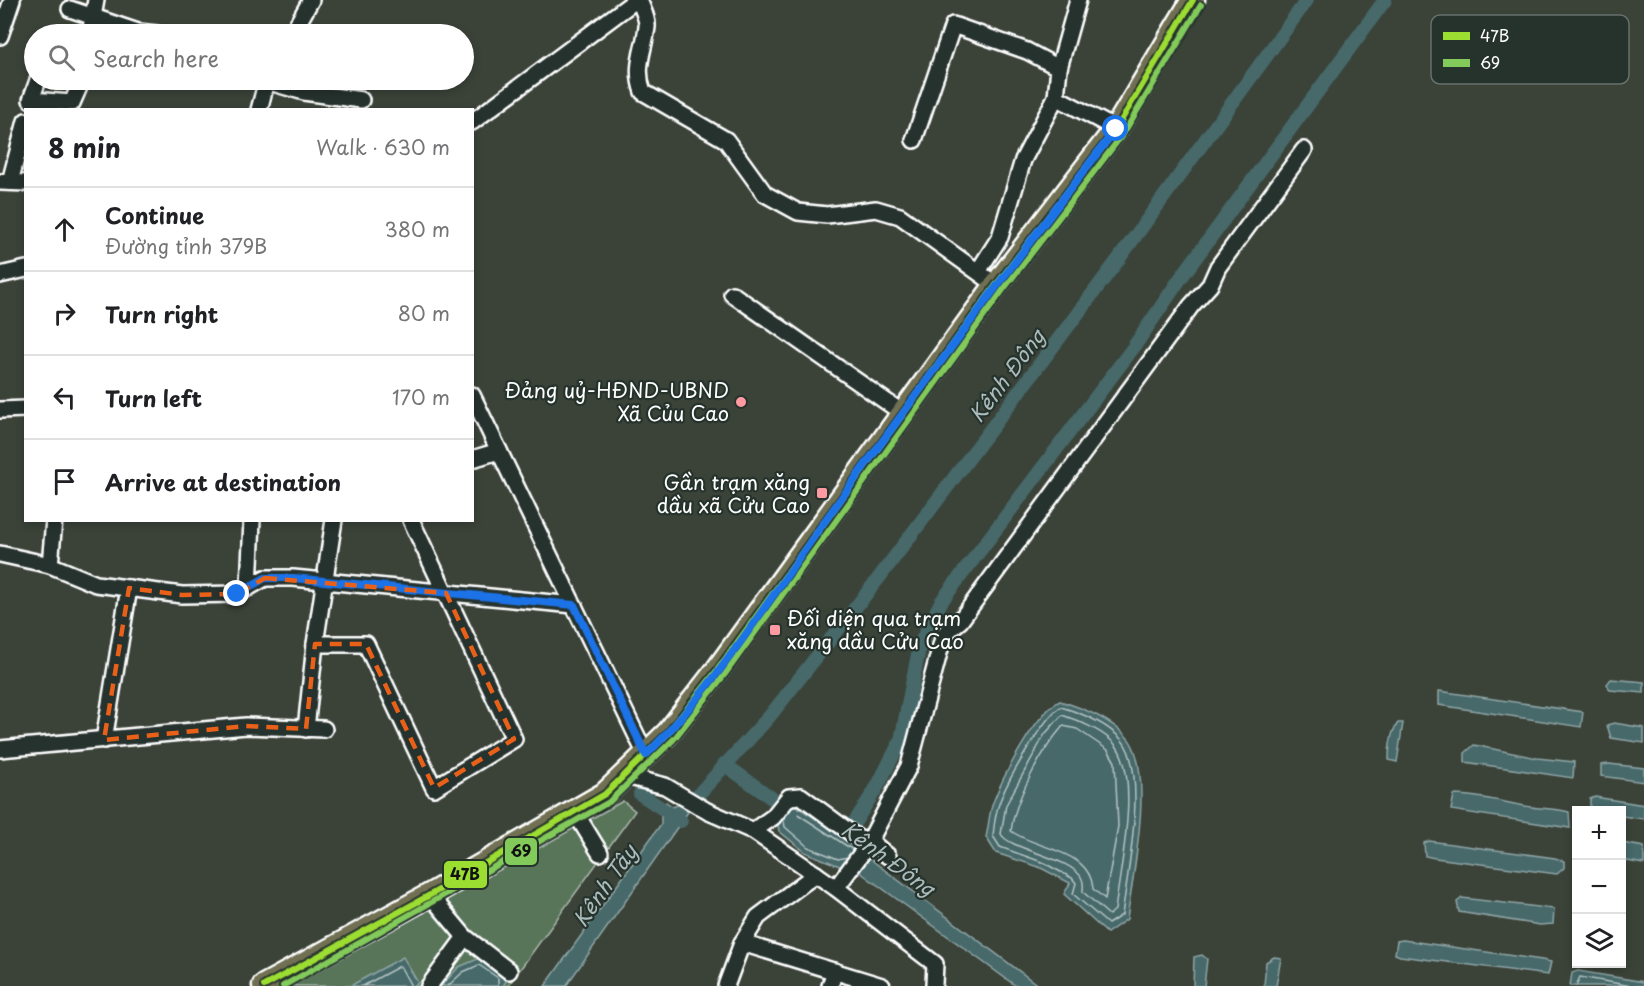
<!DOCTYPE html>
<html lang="en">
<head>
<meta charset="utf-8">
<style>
	:root { --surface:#fff; --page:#f6f6f6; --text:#202124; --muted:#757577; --line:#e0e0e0 }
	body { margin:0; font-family:"Playpen Sans",sans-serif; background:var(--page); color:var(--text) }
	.controls { position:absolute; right:18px; bottom:18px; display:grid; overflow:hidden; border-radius:0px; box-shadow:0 3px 9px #0003 }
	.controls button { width:54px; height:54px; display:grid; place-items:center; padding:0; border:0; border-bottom:2px solid var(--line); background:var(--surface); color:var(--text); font:30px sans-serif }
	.stop { position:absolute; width:18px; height:18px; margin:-14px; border:4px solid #1a73e8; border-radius:50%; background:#fff }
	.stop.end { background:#1a73e8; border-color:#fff; box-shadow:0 2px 6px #0008 }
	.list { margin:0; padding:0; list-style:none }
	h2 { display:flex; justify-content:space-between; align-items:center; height:78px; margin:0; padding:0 24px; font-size:26px }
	h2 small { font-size:20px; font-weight:400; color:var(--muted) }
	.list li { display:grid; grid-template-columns:39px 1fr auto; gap:18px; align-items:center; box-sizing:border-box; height:84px; padding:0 24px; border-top:2px solid var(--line) }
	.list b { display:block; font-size:22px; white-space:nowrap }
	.list p { margin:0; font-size:20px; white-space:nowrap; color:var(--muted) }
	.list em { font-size:20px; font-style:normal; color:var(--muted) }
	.icon { flex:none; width:33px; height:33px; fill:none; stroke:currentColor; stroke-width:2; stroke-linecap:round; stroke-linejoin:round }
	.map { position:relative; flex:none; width:1644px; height:986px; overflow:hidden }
	.search { position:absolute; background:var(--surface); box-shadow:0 3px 9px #0003; left:24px; top:24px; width:450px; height:66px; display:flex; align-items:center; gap:15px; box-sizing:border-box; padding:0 21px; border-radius:33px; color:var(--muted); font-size:22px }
	.panel { position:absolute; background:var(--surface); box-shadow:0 3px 9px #0003; left:24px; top:108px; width:450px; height:414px; border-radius:0px }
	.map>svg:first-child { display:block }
</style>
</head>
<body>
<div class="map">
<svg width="1644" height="986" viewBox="0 0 1644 986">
	<rect width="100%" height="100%" fill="#3b4339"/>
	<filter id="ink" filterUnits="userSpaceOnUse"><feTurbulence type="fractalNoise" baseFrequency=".0167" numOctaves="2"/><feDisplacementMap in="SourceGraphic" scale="12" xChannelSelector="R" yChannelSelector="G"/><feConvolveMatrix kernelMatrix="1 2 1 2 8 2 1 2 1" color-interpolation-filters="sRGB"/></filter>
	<g filter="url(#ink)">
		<polygon fill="#58745a" stroke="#acbaac" stroke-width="1.5" points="623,801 635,811 508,986 291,986"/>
		<g fill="#46696b" stroke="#90a5a6" stroke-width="1.5">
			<polygon points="1611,679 1644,682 1644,693 1610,690 1607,684"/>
			<polygon points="1439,691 1583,712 1581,727 1439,705"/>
			<path d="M1060 701C1083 708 1108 718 1125 735 1157 765 1132 878 1127 919L1107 933 1064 894 1070 883 1039 867 996 853 986 837C989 825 989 811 994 800 1004 775 1037 711 1060 701Z"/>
			<path d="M1398 723H1403L1397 762 1389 760C1389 747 1390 733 1398 723Z"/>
			<polygon points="1614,723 1644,728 1644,743 1611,738 1607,725"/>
			<polygon points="1474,745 1537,758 1574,762 1573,778 1465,762 1465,753"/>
			<polygon points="1609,764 1644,768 1644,782 1601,776 1601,765"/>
			<path d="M1454 795C1480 795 1505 803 1531 807 1543 809 1557 808 1569 812L1570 828 1451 810Z"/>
			<polygon points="1595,797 1644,805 1644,819 1622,816 1622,810 1590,810 1590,799"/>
			<polygon points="788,801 859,846 874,862 1039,986 1016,986 846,862 842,867 805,852 779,831 777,820"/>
			<polygon points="666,802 673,807 680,804 688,812 566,986 545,986 661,824 661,810"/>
			<polygon points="1429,841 1555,858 1564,861 1564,868 1557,874 1435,858 1425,856 1424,843"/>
			<polygon points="1622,843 1644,847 1644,864 1622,860"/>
			<polygon points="1462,898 1554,909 1553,924 1540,925 1459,912 1457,902"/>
			<polygon points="1403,940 1542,960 1551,962 1548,975 1400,956 1395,954 1397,941"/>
			<polygon points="1202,955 1207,959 1204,986 1193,986 1194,957"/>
			<polygon points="403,957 418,983 413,986 350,986"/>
			<polygon points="1274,957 1281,958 1276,986 1264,986 1266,962"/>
			<polygon points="480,958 508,978 503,986 441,986 459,967"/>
			<polygon points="1578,971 1644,982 1644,986 1570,986 1572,973"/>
		</g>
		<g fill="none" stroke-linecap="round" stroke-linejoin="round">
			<g stroke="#b5c3c4" stroke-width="1.5">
				<path d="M1061 707C1081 713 1107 724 1121 739 1149 770 1127 875 1122 915L1108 924 1073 894 1076 883 1072 878 1042 862 1000 847 993 836C994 826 995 814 999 804 1005 785 1045 714 1061 707Z"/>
				<path d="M1062 715C1078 720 1108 733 1117 747 1140 781 1120 870 1115 910L1109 915 1083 892C1083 888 1084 883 1082 879 1074 858 1009 850 1001 834L1006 805 1045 734Z"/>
				<path d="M1063 726 1077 729 1108 750 1115 762 1118 826 1105 899 1093 889C1090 849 1037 850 1011 831 1015 799 1042 750 1063 726Z"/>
				<polyline points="848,857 838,859 808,847 785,827 784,821 789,811 793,811 853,850"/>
				<polyline points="363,986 400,966 411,986"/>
				<polyline points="448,986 463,972 479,965 498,978 498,986"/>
				<polyline points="1576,986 1580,977 1632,986"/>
			</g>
			<g stroke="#46696b" stroke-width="14">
				<polyline points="724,764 791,812"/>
				<polyline points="645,788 640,794 681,821"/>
				<polyline points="696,797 769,717 878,579 1118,260 1307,0"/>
				<polyline points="851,828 877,787 901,740 920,644 941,602 1133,348 1180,279 1385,0"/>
			</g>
			<g stroke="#fff" stroke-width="20">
				<g id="street">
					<path d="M639 0C642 8 648 19 647 27 644 51 634 67 643 92L726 140 765 194 798 212 827 215 876 209 900 216 996 285"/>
					<polyline points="70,9 138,32 157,34"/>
					<polyline points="90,34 96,0"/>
					<polyline points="292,34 311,0"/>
					<polyline points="0,36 12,0"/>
					<polyline points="1059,68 1078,0"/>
					<polyline points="38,80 31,100 72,103 82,80"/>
					<polyline points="266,81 304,92 361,100"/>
					<polyline points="259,110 267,80"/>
					<polyline points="472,122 636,0"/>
					<polyline points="914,140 953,25 1027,51 1059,68 1056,97 1116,129"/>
					<polyline points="0,182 26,183"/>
					<polyline points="10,182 26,121"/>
					<polyline points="979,270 1000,237 1023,160 1056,97"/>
					<polyline points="0,275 26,269"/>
					<polyline points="732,294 904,414"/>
					<polyline points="472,395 646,755"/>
					<polyline points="0,410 26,409"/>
					<polyline points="472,459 499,451"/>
					<polyline points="0,554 50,565 96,584 182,595 237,594 265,578 293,578 574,605"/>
					<polyline points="50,565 54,520"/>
					<polyline points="249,587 252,520"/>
					<polyline points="315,644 366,644 434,788 514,739 411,520"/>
					<polyline points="306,729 315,644 334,520"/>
					<polyline points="104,740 129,588"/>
					<polyline points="0,749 246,726 324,729"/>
					<polyline points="626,776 665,786 707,811 753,831 836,888 935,964 934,984"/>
					<polyline points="575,812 600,853"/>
					<polyline points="753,831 773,817 789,797 801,796 859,839 870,841 888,856"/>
					<polyline points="836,888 867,846 909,766 944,634 960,621 1191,306 1210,285 1218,267 1304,150"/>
					<polyline points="465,937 509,971"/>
					<polyline points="742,943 882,986"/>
					<polyline points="429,986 465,937 430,895"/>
					<polyline points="726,986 742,943 758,917 816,874"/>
					<polyline points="830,986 835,971"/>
				</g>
			</g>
			<g stroke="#fff" stroke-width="27">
				<polyline id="primary" points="264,986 430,895 605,794 668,733 718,669 996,285 1116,129 1193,0"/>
			</g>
			<use href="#street" stroke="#26332d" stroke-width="15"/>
			<use href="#primary" stroke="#716f52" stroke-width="22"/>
			<g stroke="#26332d" stroke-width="10">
				<polyline id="bus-1" points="264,986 430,895 605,794 668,733 718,669 996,285 1116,129 1193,0"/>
			</g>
			<g stroke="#26332d" stroke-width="10">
				<polyline id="bus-2" points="283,986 609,802 674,739 725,674 1003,290 1123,134 1201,5"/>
			</g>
			<use href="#bus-1" stroke="#9cdd31" stroke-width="6"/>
			<use href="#bus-2" stroke="#82ca5a" stroke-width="6"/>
		</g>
	</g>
	<g fill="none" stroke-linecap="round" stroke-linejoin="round" filter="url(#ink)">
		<path stroke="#1a73e8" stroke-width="8" d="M237 594 265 578H293L574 605 646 755C718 684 773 593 832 511 925 382 1019 255 1116 129"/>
	</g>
	<path fill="none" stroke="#e96118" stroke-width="4.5" stroke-dasharray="12 8" stroke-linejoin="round" d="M265 578 446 593 514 739 434 788 366 644H315L306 729 246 726 104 740 129 588 182 595 237 594Z"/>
	<g fill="#ff9aa2" stroke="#26332d" stroke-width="2">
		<circle cx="741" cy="402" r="6"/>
		<rect x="816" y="487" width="12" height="12" rx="3"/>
		<rect x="769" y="624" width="12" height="12" rx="3"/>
	</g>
	<g text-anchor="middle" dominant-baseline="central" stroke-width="4.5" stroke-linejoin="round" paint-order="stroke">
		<g font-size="20" fill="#fff" stroke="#26332d" text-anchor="end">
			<text x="729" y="390">Đảng uỷ-HĐND-UBND<tspan x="729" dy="23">Xã Củu Cao</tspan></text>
			<text x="810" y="482">Gần trạm xăng<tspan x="810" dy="23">dầu xã Cửu Cao</tspan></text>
			<text x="787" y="618" text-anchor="start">Đối diện qua trạm<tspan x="787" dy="23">xăng dầu Cửu Cao</tspan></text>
		</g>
		<g font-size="21" font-style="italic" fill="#acbcbc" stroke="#26332d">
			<text transform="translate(1006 375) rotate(-53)">Kênh Đông</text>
			<text transform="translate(889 858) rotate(36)">Kênh Đông</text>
			<text transform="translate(604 885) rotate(-55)">Kênh Tây</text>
		</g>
	</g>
	<rect x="1431" y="15" width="198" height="69" rx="9" fill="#26332d" stroke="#67706c" stroke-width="1.5"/>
	<rect x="1443" y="32" width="27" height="8" fill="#9cdd31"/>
	<rect x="1443" y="59" width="27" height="8" fill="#82ca5a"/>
	<g font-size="16" fill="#fff">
		<text x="1480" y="42">47B</text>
		<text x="1480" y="69">69</text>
	</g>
	<g stroke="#26332d" stroke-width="2">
		<rect x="504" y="837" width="34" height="29" rx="6" fill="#82ca5a"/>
		<rect x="443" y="860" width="45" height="29" rx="6" fill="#9cdd31"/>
	</g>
	<g font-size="16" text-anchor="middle" font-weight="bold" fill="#111">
		<text x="521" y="857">69</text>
		<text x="465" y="880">47B</text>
	</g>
</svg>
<div class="controls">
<button>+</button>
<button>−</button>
<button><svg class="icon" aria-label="layers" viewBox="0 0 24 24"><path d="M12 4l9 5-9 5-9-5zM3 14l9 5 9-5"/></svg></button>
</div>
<div class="stop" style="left:1116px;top:129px"></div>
<div class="stop end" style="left:237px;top:594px"></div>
<div class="search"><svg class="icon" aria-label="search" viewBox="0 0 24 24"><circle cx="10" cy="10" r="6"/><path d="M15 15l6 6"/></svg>Search here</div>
<section class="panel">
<h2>8 min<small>Walk · 630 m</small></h2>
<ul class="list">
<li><svg class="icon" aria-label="ahead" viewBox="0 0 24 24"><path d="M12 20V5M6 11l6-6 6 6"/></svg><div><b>Continue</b><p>Đường tỉnh 379B</p></div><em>380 m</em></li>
<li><svg class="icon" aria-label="right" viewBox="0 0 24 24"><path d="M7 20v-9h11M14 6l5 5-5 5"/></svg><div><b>Turn right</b></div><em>80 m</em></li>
<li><svg class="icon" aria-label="left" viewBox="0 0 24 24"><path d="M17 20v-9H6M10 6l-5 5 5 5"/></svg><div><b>Turn left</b></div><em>170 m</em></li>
<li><svg class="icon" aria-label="arrive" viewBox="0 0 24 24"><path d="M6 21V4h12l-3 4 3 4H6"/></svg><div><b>Arrive at destination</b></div></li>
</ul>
</section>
</div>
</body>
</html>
